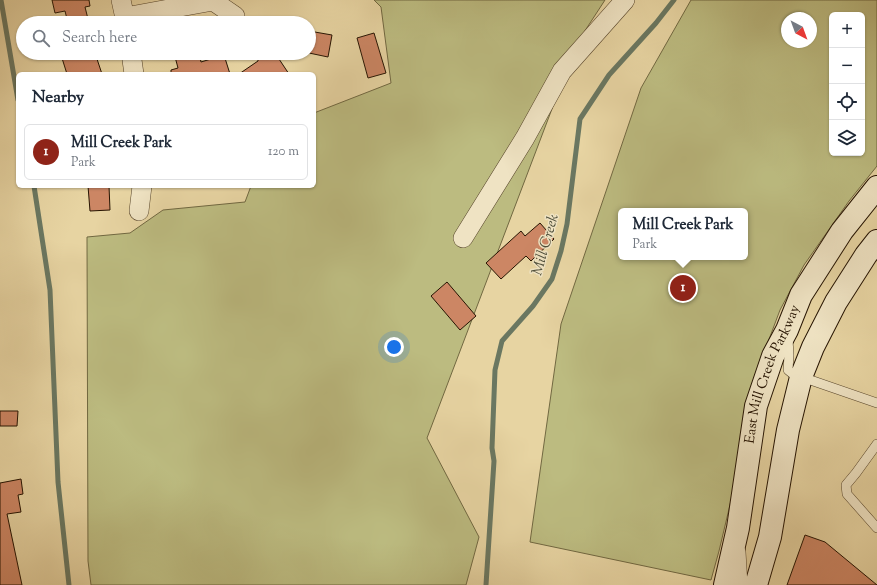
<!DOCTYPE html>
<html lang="en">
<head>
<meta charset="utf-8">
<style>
	:root { --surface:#fff; --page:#f2f2f3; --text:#1f2937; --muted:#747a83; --line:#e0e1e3; --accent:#8f2418 }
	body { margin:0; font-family:"Sorts Mill Goudy",serif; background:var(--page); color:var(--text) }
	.controls { position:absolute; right:12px; top:12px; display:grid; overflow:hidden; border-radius:6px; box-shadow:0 1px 3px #0004 }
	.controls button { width:36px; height:36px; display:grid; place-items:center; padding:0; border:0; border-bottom:1px solid var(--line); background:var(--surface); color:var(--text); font:20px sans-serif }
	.compass { position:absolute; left:781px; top:12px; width:36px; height:36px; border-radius:50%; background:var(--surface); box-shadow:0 1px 3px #0004; rotate:139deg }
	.you { position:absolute; left:394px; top:347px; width:14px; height:14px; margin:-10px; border:3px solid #fff; border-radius:50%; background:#1a73e8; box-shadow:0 0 0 6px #1a73e833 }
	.badge { display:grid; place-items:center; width:26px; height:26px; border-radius:50%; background:var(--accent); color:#fff; font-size:13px; font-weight:700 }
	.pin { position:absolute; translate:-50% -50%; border:2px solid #fff; box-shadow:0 1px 4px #0006 }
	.popup { position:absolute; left:618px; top:208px; width:130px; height:52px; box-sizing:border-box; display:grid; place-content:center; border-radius:6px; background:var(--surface); filter:drop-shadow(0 1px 3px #0005); font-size:13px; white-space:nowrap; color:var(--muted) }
	.popup b { font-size:15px; color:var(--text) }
	.popup::after { content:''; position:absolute; left:50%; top:100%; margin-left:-8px; border:8px solid transparent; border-top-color:var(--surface) }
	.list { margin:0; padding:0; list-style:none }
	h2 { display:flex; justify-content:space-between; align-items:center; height:52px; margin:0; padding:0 16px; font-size:17px }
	h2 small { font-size:13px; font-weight:400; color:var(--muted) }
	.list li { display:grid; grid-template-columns:26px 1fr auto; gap:12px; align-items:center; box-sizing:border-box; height:56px; margin:0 8px 8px; padding:0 8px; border:1px solid var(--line); border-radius:6px }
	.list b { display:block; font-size:15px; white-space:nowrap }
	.list p { margin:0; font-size:13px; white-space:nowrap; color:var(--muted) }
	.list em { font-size:13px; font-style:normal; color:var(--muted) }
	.icon { flex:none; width:22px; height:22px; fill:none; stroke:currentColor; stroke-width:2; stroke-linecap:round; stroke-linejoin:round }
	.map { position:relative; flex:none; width:877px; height:585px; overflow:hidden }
	.search { position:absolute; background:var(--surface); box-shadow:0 1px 3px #0004; left:16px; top:16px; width:300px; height:44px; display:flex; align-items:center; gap:10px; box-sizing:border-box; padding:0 14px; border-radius:22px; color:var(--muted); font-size:15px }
	.panel { position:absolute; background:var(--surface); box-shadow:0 1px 3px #0004; left:16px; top:72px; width:300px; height:116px; border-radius:6px }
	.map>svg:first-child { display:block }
</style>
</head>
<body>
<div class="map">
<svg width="877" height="585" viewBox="0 0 877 585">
	<rect width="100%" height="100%" fill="#e7d4a2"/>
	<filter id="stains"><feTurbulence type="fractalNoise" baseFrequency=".005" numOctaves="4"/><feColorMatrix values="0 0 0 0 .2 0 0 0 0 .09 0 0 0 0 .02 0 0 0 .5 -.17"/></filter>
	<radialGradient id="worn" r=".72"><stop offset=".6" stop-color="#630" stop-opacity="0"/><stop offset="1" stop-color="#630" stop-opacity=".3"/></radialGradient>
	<g fill="#bcbb80" stroke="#716841" fill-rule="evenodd">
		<polygon points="374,0 605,0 577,43 427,438 479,537 466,585 91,585 88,561 87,237 130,233 163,210 245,202 251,186 314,186 314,113 391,83 381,7"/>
		<path d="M691 0H877V166L849 201 804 265 780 310 759 366 734 488 719 551 711 580 530 542 561 324 641 88ZM832 15H862V153H832ZM787 18H811V42H787ZM621 211H745V257H621Z"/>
	</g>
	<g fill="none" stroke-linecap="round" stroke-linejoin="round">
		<g stroke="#6a7761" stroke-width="5">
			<polyline points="1,0 18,100"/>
			<polyline points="34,186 50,290 58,482 69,585"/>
			<polyline points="486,585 494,461 492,448 495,370 502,341 533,306 552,279 561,251 567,224 580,119 609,75 656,23 674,0"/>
		</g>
	</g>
	<g fill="#cc8664" stroke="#261402">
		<polygon points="52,0 89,0 90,6 85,7 89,23 68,23 65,11 55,13"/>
		<polygon points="309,31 332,35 328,57 309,53"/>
		<polygon points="374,33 386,73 368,78 357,38"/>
		<polygon points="68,53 95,53 102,74 67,74 61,55"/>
		<polygon points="174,53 199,53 201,62 224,55 230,74 171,74 171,70 178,68"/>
		<polygon points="258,53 275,53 289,74 239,74 258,61"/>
		<polygon points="88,186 109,186 110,210 90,211"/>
		<polygon points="540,223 554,239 531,261 526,256 501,279 486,263 521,231 525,236"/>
		<polygon points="447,282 476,316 460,330 431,296"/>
		<polygon points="0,411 18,411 17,426 0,426"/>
		<polygon points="21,479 23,494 18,495 21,512 7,514 22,585 0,585 0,483"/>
		<polygon points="805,535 825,542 877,585 787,585"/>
	</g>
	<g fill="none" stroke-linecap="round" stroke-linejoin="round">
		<g stroke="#56442a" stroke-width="10">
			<g id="lane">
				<polyline points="788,339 789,355 788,370 793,374 877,403"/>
				<polyline points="877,444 856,473 846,485 847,494 877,528"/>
			</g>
		</g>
		<g stroke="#56442a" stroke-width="20">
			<g id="street">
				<polyline points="121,0 126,23"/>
				<polyline points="125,17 213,1 235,16"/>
				<polyline points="131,53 134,74"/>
				<polyline points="139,211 142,186"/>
				<polyline points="463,238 525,138 562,71 625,0"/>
				<polyline points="736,552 738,585"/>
			</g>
		</g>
		<g stroke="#261402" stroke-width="24">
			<g id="secondary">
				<path id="s1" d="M725 585 738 528 756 406 773 356 787 330 801 295 842 231 877 187"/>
				<polyline points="756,585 770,537 788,430 801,377 813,347 836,302 866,255 877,241"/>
			</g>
		</g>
		<use href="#lane" stroke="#efe3c3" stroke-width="9"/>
		<use href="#street" stroke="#efe3c3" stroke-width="19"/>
		<use href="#secondary" stroke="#efe3c3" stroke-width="22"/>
	</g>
	<g text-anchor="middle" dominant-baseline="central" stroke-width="3" stroke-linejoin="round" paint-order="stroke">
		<g font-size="14" fill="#261402" stroke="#efe3c3">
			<text stroke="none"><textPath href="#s1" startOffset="217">East Mill Creek Parkway</textPath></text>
		</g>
		<g font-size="15" font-style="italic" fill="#4e4e3a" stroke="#efe3c3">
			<text transform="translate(546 245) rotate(-74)">Mill Creek</text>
		</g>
	</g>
	<rect width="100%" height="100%" filter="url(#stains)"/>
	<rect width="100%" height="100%" fill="url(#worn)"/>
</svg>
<div class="controls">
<button>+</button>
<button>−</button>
<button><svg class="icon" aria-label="locate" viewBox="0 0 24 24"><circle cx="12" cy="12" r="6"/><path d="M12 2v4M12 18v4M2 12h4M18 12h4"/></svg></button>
<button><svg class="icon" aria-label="layers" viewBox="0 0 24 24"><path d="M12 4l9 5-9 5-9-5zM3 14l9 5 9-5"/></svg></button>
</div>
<svg class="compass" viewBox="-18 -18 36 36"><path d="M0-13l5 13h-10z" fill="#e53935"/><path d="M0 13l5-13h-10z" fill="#747a83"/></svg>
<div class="you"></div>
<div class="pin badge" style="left:683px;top:288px">1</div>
<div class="popup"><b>Mill Creek Park</b>Park</div>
<div class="search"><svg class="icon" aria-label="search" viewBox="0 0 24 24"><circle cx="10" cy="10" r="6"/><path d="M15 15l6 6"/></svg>Search here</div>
<section class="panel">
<h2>Nearby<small></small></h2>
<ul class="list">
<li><span class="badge">1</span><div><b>Mill Creek Park</b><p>Park</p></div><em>120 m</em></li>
</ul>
</section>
</div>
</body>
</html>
